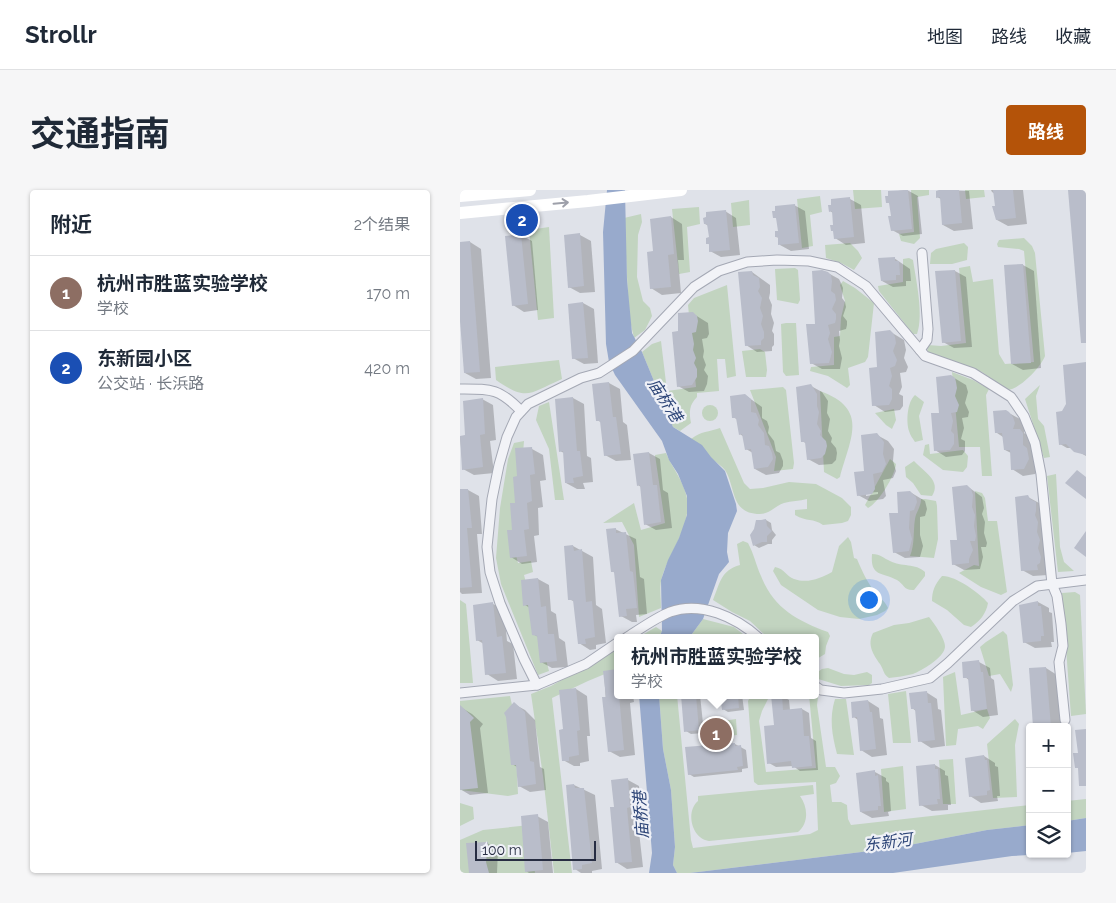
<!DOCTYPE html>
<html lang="zh">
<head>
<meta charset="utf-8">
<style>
	:root { --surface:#fff; --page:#f6f6f7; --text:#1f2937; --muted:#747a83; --line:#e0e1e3; --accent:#b45309 }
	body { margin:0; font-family:Raleway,"Noto Sans SC",sans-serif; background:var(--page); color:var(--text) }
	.controls { position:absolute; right:15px; bottom:15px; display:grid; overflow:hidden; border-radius:5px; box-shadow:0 1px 4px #0004 }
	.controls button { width:45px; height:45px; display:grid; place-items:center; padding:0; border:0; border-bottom:1px solid var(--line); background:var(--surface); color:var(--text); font:25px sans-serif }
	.scale { position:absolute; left:15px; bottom:12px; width:121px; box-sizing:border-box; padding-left:5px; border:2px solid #272d42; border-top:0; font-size:14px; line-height:18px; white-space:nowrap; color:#272d42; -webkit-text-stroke:4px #eff1f7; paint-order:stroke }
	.you { position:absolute; left:408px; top:409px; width:18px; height:18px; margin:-12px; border:4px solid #fff; border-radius:50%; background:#1a73e8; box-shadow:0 0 0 8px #1a73e833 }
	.badge { display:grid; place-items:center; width:32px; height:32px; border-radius:50%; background:var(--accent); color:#fff; font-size:16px; font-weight:700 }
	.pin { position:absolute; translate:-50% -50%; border:2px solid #fff; box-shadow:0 1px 5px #0006 }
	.popup { position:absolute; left:154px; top:444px; width:205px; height:65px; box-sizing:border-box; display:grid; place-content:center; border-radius:5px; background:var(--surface); filter:drop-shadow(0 1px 4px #0005); font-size:16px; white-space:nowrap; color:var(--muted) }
	.popup b { font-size:19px; color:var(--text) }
	.popup::after { content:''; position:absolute; left:50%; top:100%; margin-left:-10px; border:10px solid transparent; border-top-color:var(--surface) }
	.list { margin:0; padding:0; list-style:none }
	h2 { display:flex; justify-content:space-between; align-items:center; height:65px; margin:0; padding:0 20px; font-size:21px }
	h2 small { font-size:16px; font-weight:400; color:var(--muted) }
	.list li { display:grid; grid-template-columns:32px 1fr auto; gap:15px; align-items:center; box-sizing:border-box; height:75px; padding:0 20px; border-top:1px solid var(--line) }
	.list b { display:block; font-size:19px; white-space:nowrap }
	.list p { margin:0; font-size:16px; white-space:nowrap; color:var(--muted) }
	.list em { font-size:16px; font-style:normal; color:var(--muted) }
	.icon { flex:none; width:28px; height:28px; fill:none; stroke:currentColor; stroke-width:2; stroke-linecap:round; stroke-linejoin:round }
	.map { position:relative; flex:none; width:626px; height:683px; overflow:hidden; border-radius:5px }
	header { display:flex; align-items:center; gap:30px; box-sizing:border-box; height:70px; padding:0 25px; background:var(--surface); border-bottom:1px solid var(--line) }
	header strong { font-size:24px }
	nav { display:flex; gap:28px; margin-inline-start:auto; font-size:18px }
	.intro { display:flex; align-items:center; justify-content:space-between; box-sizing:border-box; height:120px; padding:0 30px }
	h1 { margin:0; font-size:35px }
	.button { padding:12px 22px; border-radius:5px; background:var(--accent); color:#fff; font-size:18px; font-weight:700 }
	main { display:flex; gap:30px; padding:0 30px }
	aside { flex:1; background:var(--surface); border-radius:5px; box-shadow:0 1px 4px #0004 }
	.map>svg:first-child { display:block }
</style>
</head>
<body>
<header>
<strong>Strollr</strong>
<nav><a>地图</a><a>路线</a><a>收藏</a></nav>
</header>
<div class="intro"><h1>交通指南</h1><a class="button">路线</a></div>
<main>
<aside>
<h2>附近<small>2个结果</small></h2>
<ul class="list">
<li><span class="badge" style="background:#8d6e63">1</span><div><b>杭州市胜蓝实验学校</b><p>学校</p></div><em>170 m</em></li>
<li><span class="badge" style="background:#1a4fb4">2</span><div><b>东新园小区</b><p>公交站 · 长浜路</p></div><em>420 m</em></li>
</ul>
</aside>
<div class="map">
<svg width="626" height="683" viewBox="0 0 626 683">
	<rect width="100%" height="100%" fill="#dfe2e9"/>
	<g fill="#c2d4c0">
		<polygon points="393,0 421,0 422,17 395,19"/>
		<polygon points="451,0 469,0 469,5 457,7 460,48 454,54 441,51 439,44 454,42"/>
		<polygon points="505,0 524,0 525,7 506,9"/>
		<polygon points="360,6 362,22 350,25 353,56 342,58 337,9"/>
		<polygon points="289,10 290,35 273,37 271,13"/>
		<polygon points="239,17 240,34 227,37 230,82 219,84 212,19"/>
		<polygon points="181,24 182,32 178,45 177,87 183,111 190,118 192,126 185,140 174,148 169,126 164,28"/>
		<polygon points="89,37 94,128 78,130 69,40"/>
		<path d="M564 48 572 56 575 63 585 166C581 177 560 199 548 200L522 182 467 162 468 155 481 156 506 153 499 78 510 76 513 92 533 89 539 164 545 174 574 172 564 61 559 59 538 57 537 54 539 50Z"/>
		<polygon points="390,53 398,61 402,68 394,80 381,73 366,68 365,55"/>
		<polygon points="504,53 508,57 507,70 492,74 470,74 471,63 476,59"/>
		<path d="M449 68 453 70C456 90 464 125 457 144H453L419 101 418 96 443 92V69Z"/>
		<polygon points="335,78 338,80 340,110 338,114 317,110 315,79"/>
		<polygon points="383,91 395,98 414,113 408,167 405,172 388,178 390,195 387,198 368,186 350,181 351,177 374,175 374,147 380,146 381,128 385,111 380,95"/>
		<path d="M267 95 276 186 267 188 265 169H257L259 201 237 203V207C229 215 229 222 231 233L220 241 213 237 182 162 192 154 201 151 207 201 236 197 228 115 234 108Z"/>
		<polygon points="326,133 336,133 339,185 326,186 323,182 321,134"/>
		<polygon points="300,159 305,162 307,180 306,187 286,187 282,161"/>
		<path d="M99 170 102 189C70 203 67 212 36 190L35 177Z"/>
		<polygon points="492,182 513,190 529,199 526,205 532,286 522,286 520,257 499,257"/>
		<polygon points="580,195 576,206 578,229 584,236 590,267 584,268 565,209"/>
		<polygon points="323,197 326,200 334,273 333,279 314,281 316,267 290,200"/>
		<path d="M360 201C410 219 390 249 380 287L377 289 364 282Z"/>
		<path d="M455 205 464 212 459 226 463 250 455 252C453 249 450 245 449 241 446 232 447 212 455 205Z"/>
		<polygon points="89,212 104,310 95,310 89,259 76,230 79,216"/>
		<circle cx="250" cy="223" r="8"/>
		<polygon points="434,219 436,230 432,239 426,235 415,223"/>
		<path d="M260 238 284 293 290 299 303 298 329 292 356 294 382 308 391 317V325L388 331 382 333 363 335C353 328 347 332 335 325V320L347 319V309C340 311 331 311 324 313 316 315 310 324 300 324 270 324 276 297 265 280 262 276 257 273 253 270 246 262 241 255 231 249 241 241 249 242 260 238Z"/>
		<polygon points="64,251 55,361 58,373 71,371 73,382 64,385 89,481 78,485 41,394 36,368 40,318 48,269 54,253"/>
		<polygon points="469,254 470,264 503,260 508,266 507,277 503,282 483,280 463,265 465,255"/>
		<path d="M206 263C212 277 222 289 226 304 234 332 210 361 202 387 199 396 201 408 201 418L179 427 174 355 162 332 143 333 174 313 181 340 205 333 195 265Z"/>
		<path d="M430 269 436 274C435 286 418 313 408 318L405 315Z"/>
		<path d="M454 271C464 282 482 291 472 306L461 305 453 293 446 287 445 277Z"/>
		<polygon points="596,284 600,357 604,372 614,381 598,382 587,286"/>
		<polygon points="515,301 522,303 525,308 528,331 537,331 547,402 541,405 521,397 499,383 514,375 519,376"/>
		<path d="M461 309H465L476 311 477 316 478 349 474 368 450 366C455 354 453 341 455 329 456 322 461 317 461 309Z"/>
		<path d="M388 347 391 352 394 368 397 369C402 381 407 392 415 402 419 407 425 411 428 418L425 421 417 425 399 429 380 427 358 420 321 395 313 381 315 377C325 379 326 386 334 389 348 394 361 388 372 382L379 356Z"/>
		<path d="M283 351 288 353C294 364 296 375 301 386 314 418 336 430 368 442L370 446 366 456 365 464 355 470V448H308L290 431 272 422 253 410C260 393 261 380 280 375L277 354Z"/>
		<path d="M412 364C421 364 423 368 430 371 441 377 456 373 465 382V386L454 400C444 401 444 394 437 390 422 382 410 387 412 364Z"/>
		<path d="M482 386C494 385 520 403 528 413 526 424 520 431 511 437L504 435 487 420 472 411C472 401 475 394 482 386Z"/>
		<polygon points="615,402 620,405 626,524 611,526 602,403"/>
		<polygon points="0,410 6,414 13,493 0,493"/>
		<path d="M469 427C474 433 486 450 485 457 484 468 461 481 453 484 445 486 437 487 429 488 423 484 424 480 420 474 413 464 407 455 413 443L434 435 449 433Z"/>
		<polygon points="243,429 274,437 288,448 229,448"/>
		<polygon points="196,437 202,441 199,448 177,448"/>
		<polygon points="543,441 547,445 553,495 551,502 540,484 529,486 520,457 526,452"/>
		<polygon points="157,459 157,479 128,491 92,508 112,683 94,683 83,586 71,504 91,496"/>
		<polygon points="368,478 384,484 394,485 407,482 412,485 412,493 409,495 381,496 355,488 355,484 362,479"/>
		<polygon points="495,482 501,525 527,519 530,528 523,539 518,536 498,539 496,555 486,556 483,487"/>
		<polygon points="446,501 451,553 433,553 428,504"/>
		<polygon points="199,505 217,505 231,650 233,658 350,644 358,640 356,592 298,595 294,592 288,511 291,505 310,505 302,521 299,531 306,582 356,578 349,505 358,507 357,515 366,577 375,577 380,586 376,593 370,595 372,612 381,612 387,615 388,629 391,635 570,615 570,635 527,640 434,658 230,683 217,683 213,675 215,657 211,600 203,559"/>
		<polygon points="50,506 54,524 58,604 48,606 0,600 0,511"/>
		<path d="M375 509H386L394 565 377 564C372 545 369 528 375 509Z"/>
		<polygon points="276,529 277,545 245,549 243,534"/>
		<polygon points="555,529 559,534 555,555 557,607 533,608 527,554"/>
		<polygon points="493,569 496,614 483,614 479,570"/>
		<polygon points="443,576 446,619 424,622 421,579"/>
		<path d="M353 595 354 604 340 606C348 617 349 633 338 642L249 651C232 649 225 622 238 611V606Z"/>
		<polygon points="626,609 626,628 607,631 607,611"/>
		<polygon points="0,613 13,617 14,629 0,636"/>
		<polygon points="70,635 75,683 0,683 0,650 23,640"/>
	</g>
	<g fill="#98aacc">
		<polygon points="147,0 165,0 167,90 172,143 182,162 213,237 242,255 251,267 265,281 276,314 277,321 268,343 267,362 269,372 259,384 243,429 229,448 199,448 202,441 201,390 208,370 219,348 227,325 227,306 218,284 209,270 202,251 155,185 149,172 146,154 143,42"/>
		<polygon points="179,505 199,505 203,559 211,600 215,657 213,675 217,683 189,683 192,663"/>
		<polygon points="626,628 626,661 607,663 607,631"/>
		<polygon points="570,635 570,664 585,664 552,666 433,683 230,683 434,658 527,640"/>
	</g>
	<g fill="#0003" fill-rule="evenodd">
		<polygon points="447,0 458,6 462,44 443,46 432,40 431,14 427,12 430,7 429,2"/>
		<polygon points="480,0 509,1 513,39 494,41 483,35 481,9 477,7"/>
		<polygon points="531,0 563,0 567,34 548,36 537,30 535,4 532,2"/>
		<polygon points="390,9 401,15 405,53 386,55 375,48 375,42 372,40 375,36 373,23 370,21"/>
		<polygon points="334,15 345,21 349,59 331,61 320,55 319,48 316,47 319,42 318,29 314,27"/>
		<polygon points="265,21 276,28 280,65 261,67 250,61 250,55 247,53 250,49 249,36 245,34"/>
		<polygon points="211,27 222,34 224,70 218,70 221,103 202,105 191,98 194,63"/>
		<polygon points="61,45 72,51 78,120 64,122 53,115"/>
		<polygon points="120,45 131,51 135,102 120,103 109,97"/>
		<polygon points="10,52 21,59 31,188 16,189 5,183 0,115 0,53"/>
		<polygon points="434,68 450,79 451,91 446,91 446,96 433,97 422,91"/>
		<polygon points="563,75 574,81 581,178 563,180 552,174 545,76"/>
		<polygon points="495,81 506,87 512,157 494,158 483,152"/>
		<polygon points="292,82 310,95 310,103 309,108 312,115 311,124 314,133 312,141 314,144 314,155 312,157 312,161 297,162 286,155"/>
		<polygon points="368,83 379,89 381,93 383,98 382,108 385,112 386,117 383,126 387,131 387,135 386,139 379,141 380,150 379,156 382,168 380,179 362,179 351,173 356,135"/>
		<polygon points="123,113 134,119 138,173 124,174 113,168"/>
		<polygon points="232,123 248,133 249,144 247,148 242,149 244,161 243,167 246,175 244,180 248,186 247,194 244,201 229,202 218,196 219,142"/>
		<polygon points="429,141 444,150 446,160 444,168 448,177 446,182 440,183 442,197 439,204 443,206 443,216 440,220 425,222 414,215 418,179"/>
		<polygon points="626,174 626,266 612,258 607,258 600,254 603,222"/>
		<polygon points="491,186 506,195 508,202 505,213 509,222 508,227 502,228 504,238 501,249 505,251 505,261 502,265 486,267 475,260"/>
		<polygon points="149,193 160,199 163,232 167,235 171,270 156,271 145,265 142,233 137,230"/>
		<polygon points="351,196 362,202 368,211 367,223 370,229 368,241 372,248 371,252 376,258 377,263 376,270 372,274 359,275 348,269 347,254 342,251"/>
		<polygon points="285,205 302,217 302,228 307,231 309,237 308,243 314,251 316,261 320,263 323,271 323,276 319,283 306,285 295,279 293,263 286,259 284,247 280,244 278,230 273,227"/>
		<polygon points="113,208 124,214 127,266 131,268 133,292 123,293 125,299 117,299 106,293 104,263 100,261"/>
		<polygon points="22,209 33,215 36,250 30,251 34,283 14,285 3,279 0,247 7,246"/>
		<polygon points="549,223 560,229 565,240 564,243 571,247 580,276 575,284 563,286 552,279 551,263 545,260 543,247 537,243"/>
		<path d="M417 245 428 251 434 259 433 271 436 281 433 288 423 290 426 306 423 309 409 311 398 305ZM418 302V304L406 306V303Z"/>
		<polygon points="72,259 83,265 86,290 80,291 83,317 78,318 79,345 74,346 77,372 62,374 51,367 53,341 59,287"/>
		<polygon points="189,263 200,269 203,300 208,303 212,338 196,340 185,334 181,297 178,295"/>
		<polygon points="507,296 522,307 524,318 522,324 525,332 524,343 527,353 526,357 521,357 523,367 520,379 504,380 493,374"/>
		<polygon points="8,300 19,306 22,344 17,344 22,403 2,404 0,402 0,301"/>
		<polygon points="450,302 465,311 467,319 465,326 460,327 460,345 463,356 460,367 445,368 434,362"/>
		<polygon points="568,307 579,313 580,316 588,385 573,386 562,380"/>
		<polygon points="306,330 311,333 312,340 316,345 312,350 312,354 308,354 299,358 294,355"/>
		<polygon points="155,339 176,349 180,387 184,389 187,424 176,425 177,432 172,432 161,426 155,383 152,381"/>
		<polygon points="113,356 133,367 136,415 142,419 146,453 136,455 136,459 130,460 119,453 115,412 109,409"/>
		<polygon points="78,389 89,395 91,421 96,424 99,448 105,452 108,477 92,478 81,472 78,447 73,444 70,418 65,415 62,391"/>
		<polygon points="578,412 589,418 589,422 592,423 594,452 591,452 592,457 575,458 564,452"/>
		<polygon points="33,414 44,420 47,451 53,454 57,489 38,491 27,484 24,454 17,450"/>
		<polygon points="276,446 280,448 263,448 263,447"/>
		<polygon points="519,472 530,478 531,488 534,490 538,525 523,527 512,520 509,490 505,487"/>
		<polygon points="586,478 597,485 601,537 575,537"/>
		<polygon points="157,480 157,505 173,505 174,512 170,513 175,565 160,567 149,561 144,482"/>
		<polygon points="116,499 127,506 130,546 127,546 129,571 120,573 120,576 114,576 103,570 104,540"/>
		<polygon points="466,502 477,509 478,519 481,520 485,556 471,558 460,551 456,521 452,518"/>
		<polygon points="222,505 240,505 244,543 231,544 226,541"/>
		<polygon points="262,505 282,505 284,520 268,522 263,519"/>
		<polygon points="322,506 329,510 330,520 342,519 349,523 351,548 356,551 358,580 340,581 333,576 316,577 309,573"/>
		<polygon points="408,511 419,518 420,528 423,529 427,565 412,567 401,560 398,530 394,527"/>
		<polygon points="54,514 65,520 75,530 80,577 84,579 86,600 70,602 59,596 57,577 52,574"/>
		<polygon points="2,518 12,524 23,534 20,538 28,603 10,605 0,599 0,520"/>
		<polygon points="275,554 286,560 288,578 282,579 282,582 234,587 229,584"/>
		<polygon points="524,566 535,573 535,576 538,577 540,606 537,606 538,611 521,613 510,606"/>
		<polygon points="475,575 485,581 485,585 488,586 491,615 488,615 488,620 472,621 461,615"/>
		<polygon points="415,582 426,588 426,591 429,593 431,621 428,622 429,626 412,628 401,622 398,584"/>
		<polygon points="168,590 179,596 181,623 177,624 183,677 167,679 156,672 155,618"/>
		<polygon points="114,595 135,605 142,679 132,681 132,683 121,683 115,679"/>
		<polygon points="77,626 88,632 93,683 69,683 66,681"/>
		<polygon points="27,653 38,659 37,683 10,683"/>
	</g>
	<g fill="#b9bdca">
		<polygon points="448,0 452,39 431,41 428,26 431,26 429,13 426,13 425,6 428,6 428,1"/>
		<polygon points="479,0 499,0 502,33 482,35 480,7 476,8 476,1"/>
		<polygon points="533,0 553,0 556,28 536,30 532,16 535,16"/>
		<polygon points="608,0 626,0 626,153 621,153"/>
		<polygon points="390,7 394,47 374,49 373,41 371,41 370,35 373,35 372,21 369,22 368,15 371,15 371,9"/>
		<polygon points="335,14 339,53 318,55 318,47 315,47 315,41 318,41 316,28 313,28 312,21 315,21 315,16"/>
		<polygon points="266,20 270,60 249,62 249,54 246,54 246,48 249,47 247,34 244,34 243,28 246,27 246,22"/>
		<polygon points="211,26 214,64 208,65 211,97 190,99 187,62 193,61 190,29"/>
		<polygon points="120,43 124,96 108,98 104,45"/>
		<polygon points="61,44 68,114 52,116 45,46"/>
		<polygon points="10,51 20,182 4,183 0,131 0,52"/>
		<polygon points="435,67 435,71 439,71 440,85 436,85 436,90 421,91 418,68"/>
		<polygon points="563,74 571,173 551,174 544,75"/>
		<polygon points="362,80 368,82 371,85 372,91 371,101 375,104 376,110 372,119 376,124 376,129 375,133 368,135 370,143 368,149 372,162 369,173 350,174 346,134 355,134 352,81"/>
		<polygon points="495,80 501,151 482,153 475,81"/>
		<polygon points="292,81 293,85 299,88 300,97 298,101 302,108 300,118 303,126 301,134 304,142 304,148 301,151 301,155 285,156 278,82"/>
		<polygon points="123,112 128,168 112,169 108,114"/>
		<polygon points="233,122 237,126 238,131 236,142 232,143 234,154 233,160 236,168 234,173 237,179 237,187 232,195 217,197 212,142 218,141 218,123"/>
		<polygon points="430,140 433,143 435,147 436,153 433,161 437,170 435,176 430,178 432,186 429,196 432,199 432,209 429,215 412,216 409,178 417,177 415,142"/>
		<polygon points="626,172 626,265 614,262 606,254 599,255 596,222 602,221 606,214 603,175"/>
		<polygon points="491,185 495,188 496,192 497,198 495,206 499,215 497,222 491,223 493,231 491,241 494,244 494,254 490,260 474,261 471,223 479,223 476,187"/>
		<polygon points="149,192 153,227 156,227 161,264 144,266 140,231 136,231 132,194"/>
		<polygon points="351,194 357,204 357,216 359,222 357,234 361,241 360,245 366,251 367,256 365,264 361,268 347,270 345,252 341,252 336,197"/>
		<polygon points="285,204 291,209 291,222 296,223 299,230 298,235 304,243 305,255 309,256 312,263 313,269 308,277 294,279 291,259 285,260 282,244 279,245 276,228 272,228 270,206"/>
		<polygon points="113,207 117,261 120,261 123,286 113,288 114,293 105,293 103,261 99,262 95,209"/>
		<polygon points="23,208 25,244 20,245 23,277 2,280 0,246 5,245 3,211"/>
		<polygon points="546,220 549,222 553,227 555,233 553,239 560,239 563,243 563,255 567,258 569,269 564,279 551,280 550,260 544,260 542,243 535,243 533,221"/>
		<polygon points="417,243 424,252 423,264 426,274 422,282 413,284 415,299 412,304 397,306 394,282 404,281 401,245"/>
		<polygon points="72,257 75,284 70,285 72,311 67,313 69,339 64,340 67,366 50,368 47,340 52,340 50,313 55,313 53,287 57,286 55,258"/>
		<polygon points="189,262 193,295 197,295 201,332 184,335 180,295 177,296 173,264"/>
		<polygon points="617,280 626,287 626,309 605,293"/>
		<polygon points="507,295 511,299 513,305 512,317 515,325 514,336 516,346 515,351 510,351 513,360 509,369 509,373 492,375 490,350 497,350 492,297"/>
		<polygon points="0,299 8,299 12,338 7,338 12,397 0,398"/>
		<polygon points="450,301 456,307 457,312 454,320 450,321 449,338 452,349 449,361 433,363 429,323 438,323 437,302"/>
		<polygon points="568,305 570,309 576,312 576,321 575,325 578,332 577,342 580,350 578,358 581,367 580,373 577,375 578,380 561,381 555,307"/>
		<polygon points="306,329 307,336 312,341 307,346 307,352 302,352 293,356 290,345 294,339 296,330 301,330"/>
		<polygon points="156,338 156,343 166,342 170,381 173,382 177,418 166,419 167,426 159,427 154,382 151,382 146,339"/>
		<polygon points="626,341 626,367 614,358"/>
		<polygon points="113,355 114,361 122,359 126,412 132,411 135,447 125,449 126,454 118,454 113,410 108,410 104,356"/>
		<polygon points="78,388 81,417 86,416 88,444 94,444 97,471 80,473 77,446 72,445 68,415 63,416 61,390"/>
		<polygon points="578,411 578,416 581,416 584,446 581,446 581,451 563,453 559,415"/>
		<polygon points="33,412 37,447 42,446 46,483 25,485 22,450 16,451 13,415"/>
		<polygon points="519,470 521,482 523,482 527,519 511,521 508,488 503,488 502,472"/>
		<polygon points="586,477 591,537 573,537 569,478"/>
		<polygon points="157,479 157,505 159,505 164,560 148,562 142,507 146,507 143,481"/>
		<polygon points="116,498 120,540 117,541 119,565 109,567 109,571 102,571 99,540 103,539 99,500"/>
		<polygon points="467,501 468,513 471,513 475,550 458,552 455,519 451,519 449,503"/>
		<polygon points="221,505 236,505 239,540 224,542"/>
		<polygon points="260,505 278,505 279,518 262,520"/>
		<polygon points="311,505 322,505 323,520 342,518 344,546 349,546 352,576 332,578 331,571 307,574 304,536 314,535"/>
		<polygon points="408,510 410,522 412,522 416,559 400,561 397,527 392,528 391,512"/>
		<polygon points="54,512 65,522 70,571 74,572 76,594 58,597 56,575 51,575 46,527 44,523"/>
		<polygon points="0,515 14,528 10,532 18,598 0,600"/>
		<polygon points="626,539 626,596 619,596 618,578 615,578 613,563 618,563 615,540"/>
		<polygon points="275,553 275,556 281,555 283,576 277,577 278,580 228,585 225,557"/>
		<polygon points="524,565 525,570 527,570 530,600 527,601 527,605 509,607 505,568"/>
		<polygon points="475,574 475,579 478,579 480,609 477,609 478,614 459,616 456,576"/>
		<polygon points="415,580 415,586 418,585 421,616 418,616 418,620 400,622 396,583"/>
		<polygon points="168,588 170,617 167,618 172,672 155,673 150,617 154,617 151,590"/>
		<polygon points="114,594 115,598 124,598 132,673 122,675 122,679 113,680 106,595"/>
		<polygon points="78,624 83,680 65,682 61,626"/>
		<polygon points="28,652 26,672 29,683 9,683 6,653"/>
	</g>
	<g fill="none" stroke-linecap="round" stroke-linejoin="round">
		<g stroke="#a4a8b4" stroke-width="11">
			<g id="minor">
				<polyline points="460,160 467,150 468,139 462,63"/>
				<path d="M0 199C31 199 39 198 61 221"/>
				<path d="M166 448C180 439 195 428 210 422 241 411 276 427 299 448"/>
				<polyline points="77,495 64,469 40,413 30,382 27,357 32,309 39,275 47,247 56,227 68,214 121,188 139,183 173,161 234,97 259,81 287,72 317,70 349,71 377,77 406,96 465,166 513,183 551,207 564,226 575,253 581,284 592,394 597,406 601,434 603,456 599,472 605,530"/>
				<polyline points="355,496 361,500 384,503 422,499 470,488 488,473 553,411 577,396 626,390"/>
				<polyline points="0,503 77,495 126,474 157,453"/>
			</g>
		</g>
		<use href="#minor" stroke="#f2f3f7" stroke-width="9"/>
		<g stroke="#fff" stroke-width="12">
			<polyline points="0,6 70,0"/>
			<polyline points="0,23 128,11 221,0"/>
		</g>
	</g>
	<defs><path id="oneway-shaft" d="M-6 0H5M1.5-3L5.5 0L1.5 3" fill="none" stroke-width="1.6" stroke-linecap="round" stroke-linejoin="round" transform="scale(1.25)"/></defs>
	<use stroke="#9ea0aa" href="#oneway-shaft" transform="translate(101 13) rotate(-5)"/>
	<g text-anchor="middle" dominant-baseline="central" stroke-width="4.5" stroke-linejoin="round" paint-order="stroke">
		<g font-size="16" font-style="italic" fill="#2e4678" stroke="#eff1f7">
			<text transform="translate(205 210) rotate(57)">庙桥港</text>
			<text transform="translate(181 625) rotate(-94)">庙桥港</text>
			<text transform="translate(428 652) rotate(-7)">东新河</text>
		</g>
	</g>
</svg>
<div class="controls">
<button>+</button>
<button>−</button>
<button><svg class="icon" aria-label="layers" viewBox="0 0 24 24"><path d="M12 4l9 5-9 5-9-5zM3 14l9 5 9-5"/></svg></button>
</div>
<div class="scale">100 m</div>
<div class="you"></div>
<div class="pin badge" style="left:256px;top:544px;background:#8d6e63">1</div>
<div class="popup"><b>杭州市胜蓝实验学校</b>学校</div>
<div class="pin badge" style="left:62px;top:30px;background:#1a4fb4">2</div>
</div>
</main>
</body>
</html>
